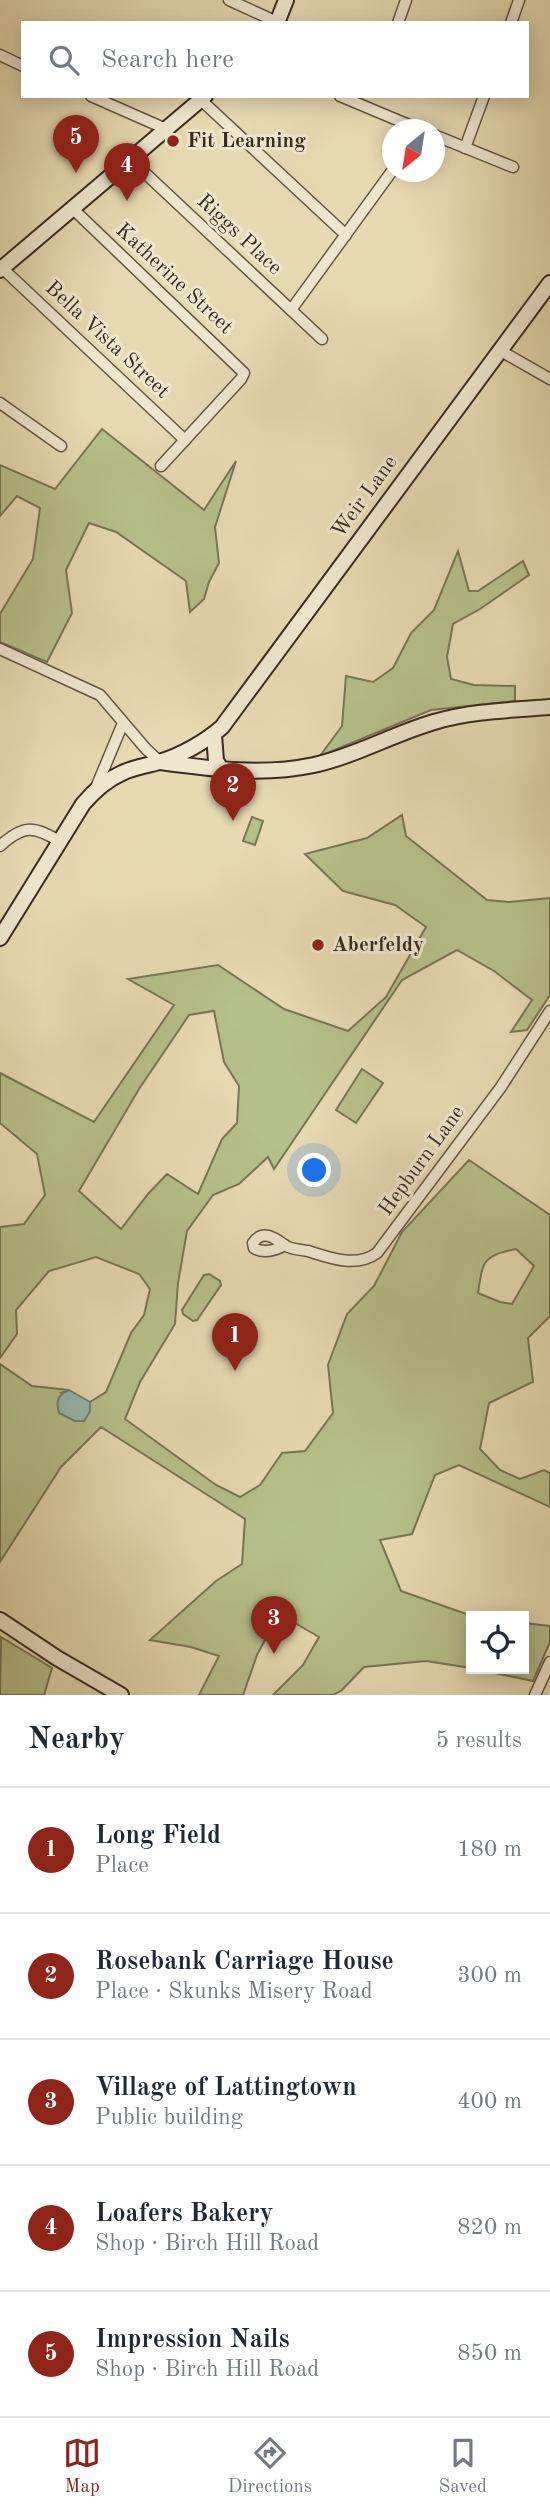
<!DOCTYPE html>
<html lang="en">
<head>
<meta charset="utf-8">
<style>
	:root { --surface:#fff; --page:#f6f6f7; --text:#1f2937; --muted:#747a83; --line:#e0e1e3; --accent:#8f2418 }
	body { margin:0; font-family:"Old Standard TT",serif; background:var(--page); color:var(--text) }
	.controls { position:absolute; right:21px; bottom:21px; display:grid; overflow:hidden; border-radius:0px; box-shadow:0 4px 18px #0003 }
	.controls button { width:63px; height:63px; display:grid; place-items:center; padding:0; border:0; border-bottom:2px solid var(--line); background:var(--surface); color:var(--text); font:35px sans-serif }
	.compass { position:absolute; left:382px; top:119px; width:63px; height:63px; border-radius:50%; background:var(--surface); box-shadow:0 4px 18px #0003; rotate:210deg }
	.you { position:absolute; left:315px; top:1171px; width:24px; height:24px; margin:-18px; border:5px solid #fff; border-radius:50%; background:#1a73e8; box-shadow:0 0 0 10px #1a73e833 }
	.badge { display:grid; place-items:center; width:46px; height:46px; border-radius:50%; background:var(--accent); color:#fff; font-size:23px; font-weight:700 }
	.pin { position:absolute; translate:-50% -58px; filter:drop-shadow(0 2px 4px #0008) }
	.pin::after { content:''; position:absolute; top:37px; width:24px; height:21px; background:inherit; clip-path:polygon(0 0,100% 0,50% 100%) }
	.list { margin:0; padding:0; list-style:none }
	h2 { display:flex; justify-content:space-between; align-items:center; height:91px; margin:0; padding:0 28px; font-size:30px }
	h2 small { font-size:23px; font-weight:400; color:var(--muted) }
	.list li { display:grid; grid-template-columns:46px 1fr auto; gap:21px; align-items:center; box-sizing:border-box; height:126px; padding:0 28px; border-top:2px solid var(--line) }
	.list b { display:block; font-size:26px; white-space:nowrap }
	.list p { margin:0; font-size:23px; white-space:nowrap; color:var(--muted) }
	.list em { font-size:23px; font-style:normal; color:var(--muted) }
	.icon { flex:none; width:38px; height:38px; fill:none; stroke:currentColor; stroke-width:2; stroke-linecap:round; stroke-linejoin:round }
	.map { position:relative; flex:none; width:550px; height:1695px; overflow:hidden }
	.search { position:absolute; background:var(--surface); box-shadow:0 4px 18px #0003; left:21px; right:21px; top:21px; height:77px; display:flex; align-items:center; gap:18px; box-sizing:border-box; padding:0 24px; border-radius:0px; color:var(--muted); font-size:26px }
	.sheet { height:721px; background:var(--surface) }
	nav { display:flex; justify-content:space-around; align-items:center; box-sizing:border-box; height:98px; border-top:2px solid var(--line); background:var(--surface); font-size:19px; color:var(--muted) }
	nav a { display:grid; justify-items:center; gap:4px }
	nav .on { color:var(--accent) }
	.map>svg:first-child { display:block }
</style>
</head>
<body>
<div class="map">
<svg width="550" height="1695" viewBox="0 0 550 1695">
	<rect width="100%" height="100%" fill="#e6dab2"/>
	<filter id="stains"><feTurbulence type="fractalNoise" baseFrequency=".00286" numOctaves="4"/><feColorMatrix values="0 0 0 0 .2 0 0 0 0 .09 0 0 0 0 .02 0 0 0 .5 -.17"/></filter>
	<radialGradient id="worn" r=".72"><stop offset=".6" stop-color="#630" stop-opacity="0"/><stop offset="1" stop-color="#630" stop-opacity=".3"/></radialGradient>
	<g fill="#b6c08c" stroke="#787656" stroke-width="2" fill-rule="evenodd">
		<polygon points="102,429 204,510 236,461 215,527 219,563 209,582 204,599 190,612 186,581 116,532 89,523 66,570 72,613 47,662 0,642 0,614 33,559 40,508 17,496 0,516 0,465 55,489"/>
		<polygon points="458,551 469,591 478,591 523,561 529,575 480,609 453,624 447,657 451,679 474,685 515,686 515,701 431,710 320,756 342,726 346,676 373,682 393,668 411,633 434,610"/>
		<path d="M402 815 406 836 487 900 509 902 550 898V995L527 1030 511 1032 532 1000 494 971 457 950 402 980 274 1169 268 1157 239 1184 213 1195 187 1231 178 1283 175 1324 140 1382 125 1419 216 1485 240 1497 260 1485 282 1453 305 1451 333 1413 328 1365 347 1314 374 1286 402 1232 469 1160 550 1215V1316L528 1338 533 1382 489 1403 480 1449 500 1470 520 1479 544 1470 550 1473V1507L459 1465 435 1475 412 1534 380 1540 401 1591 472 1616 471 1668 426 1661 364 1667 342 1690 333 1695H273L303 1665 319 1637 279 1614 257 1655 243 1695H199L219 1656 191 1647 150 1640 216 1581 242 1564 245 1519 101 1427 61 1467 0 1562V1364L32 1386 69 1390 61 1393 84 1421 90 1411V1402L106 1392 131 1333 144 1315 150 1289 139 1274 96 1257 49 1271 16 1310 17 1334 0 1358V1227L24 1224 45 1195 37 1154 0 1123V1073L94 1122 174 1005 128 979 218 965 284 1009 348 1031 386 997 426 927 395 905 343 891 305 854 367 838ZM214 1011 224 1062 239 1086 237 1123 222 1139 198 1194 167 1174 148 1194 121 1229 79 1191 139 1089 189 1015ZM516 1249 534 1266 512 1304 500 1302 478 1293C483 1260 483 1256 516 1249Z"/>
		<polygon points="252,817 263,821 255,845 243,841"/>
		<polygon points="362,1069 383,1083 356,1123 336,1110"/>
		<polygon points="209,1274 220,1281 221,1285 197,1320 193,1321 183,1314 182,1310 204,1275"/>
		<polygon points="524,1623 550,1626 550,1642 533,1681 476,1669 524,1669"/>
		<polygon points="1,1637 52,1668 44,1695 0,1695"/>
	</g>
	<path fill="#96baaf" stroke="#718175" stroke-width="2" d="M69 1390 90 1402V1411L84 1421H75L59 1413C56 1401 57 1395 69 1390Z"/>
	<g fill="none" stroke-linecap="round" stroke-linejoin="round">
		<g stroke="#645744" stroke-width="13">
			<g id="street">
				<polyline points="229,0 277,22"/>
				<polyline points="398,23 406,0"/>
				<polyline points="511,23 519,0"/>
				<polyline points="0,55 23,66"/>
				<polyline points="91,96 166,129"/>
				<polyline points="340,96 421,130"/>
				<polyline points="201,100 346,235"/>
				<polyline points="434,135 513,167"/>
				<polyline points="465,148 484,96"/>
				<polyline points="130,159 322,339"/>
				<polyline points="72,208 244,373 241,379 161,466"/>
				<polyline points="2,268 185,440"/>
				<polyline points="291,310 392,171"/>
				<polyline points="501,351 550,379"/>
				<polyline points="0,403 61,446"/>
				<polyline points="0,649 100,695 146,749 160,762"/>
				<polyline points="95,790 123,723"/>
				<path d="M0 846C24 824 34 826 61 842"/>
				<path d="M285 1245C276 1250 264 1254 254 1248L253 1243C263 1228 276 1239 286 1246 291 1249 301 1250 308 1251 330 1258 356 1268 377 1253L501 1087 550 1011"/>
				<polyline points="535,1695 550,1662"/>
			</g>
		</g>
		<g stroke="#392b1f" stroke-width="18">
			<g id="secondary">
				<polyline points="277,23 286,0"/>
				<polyline points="0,270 205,96"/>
				<polyline points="214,735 216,761 222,770"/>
				<path d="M160 762C212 769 262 776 314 765 355 756 393 734 434 722 471 711 512 710 550 707"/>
				<path d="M0 938 83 804C94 791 106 780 122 773 134 767 146 766 159 762 180 756 205 742 222 727L550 283"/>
				<polyline points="0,1620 57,1658 121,1695"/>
			</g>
		</g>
		<use href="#street" stroke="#efe7cd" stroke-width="10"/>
		<use href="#secondary" stroke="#efe7cd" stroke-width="14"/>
	</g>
	<g fill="#8f2418" stroke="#efe7cd" stroke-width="2.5">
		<circle cx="173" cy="141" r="7"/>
		<circle cx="318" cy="945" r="7"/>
	</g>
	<g text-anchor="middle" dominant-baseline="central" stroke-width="6" stroke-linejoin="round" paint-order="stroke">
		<g font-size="21" font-weight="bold" fill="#392b1f" stroke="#efe7cd" text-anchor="start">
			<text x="187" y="141">Fit Learning</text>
			<text x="332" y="945">Aberfeldy</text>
		</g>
		<g font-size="21" fill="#392b1f" stroke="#efe7cd">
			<text transform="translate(239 235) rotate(43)">Riggs Place</text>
			<text transform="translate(174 279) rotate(43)">Katherine Street</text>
			<text transform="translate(107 340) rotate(43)">Bella Vista Street</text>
			<text transform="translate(365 497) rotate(-54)">Weir Lane</text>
			<text transform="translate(422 1161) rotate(-54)">Hepburn Lane</text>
		</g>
	</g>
	<rect width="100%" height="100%" filter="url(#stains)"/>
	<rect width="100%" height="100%" fill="url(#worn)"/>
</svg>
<div class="controls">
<button><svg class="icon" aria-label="locate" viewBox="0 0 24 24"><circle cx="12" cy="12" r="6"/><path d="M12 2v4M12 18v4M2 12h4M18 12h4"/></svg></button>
</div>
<svg class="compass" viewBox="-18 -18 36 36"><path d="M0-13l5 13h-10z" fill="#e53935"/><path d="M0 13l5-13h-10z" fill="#747a83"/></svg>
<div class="you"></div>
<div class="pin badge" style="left:235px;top:1371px">1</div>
<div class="pin badge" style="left:233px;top:821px">2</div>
<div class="pin badge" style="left:274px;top:1654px">3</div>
<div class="pin badge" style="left:127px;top:201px">4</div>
<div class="pin badge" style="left:76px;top:173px">5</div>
<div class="search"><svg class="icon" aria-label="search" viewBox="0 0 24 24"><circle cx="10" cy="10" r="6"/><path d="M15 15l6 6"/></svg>Search here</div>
</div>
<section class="sheet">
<h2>Nearby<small>5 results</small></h2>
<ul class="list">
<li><span class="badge">1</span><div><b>Long Field</b><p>Place</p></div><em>180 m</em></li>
<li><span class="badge">2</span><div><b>Rosebank Carriage House</b><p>Place · Skunks Misery Road</p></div><em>300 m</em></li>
<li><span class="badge">3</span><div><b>Village of Lattingtown</b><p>Public building</p></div><em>400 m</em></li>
<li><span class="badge">4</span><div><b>Loafers Bakery</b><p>Shop · Birch Hill Road</p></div><em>820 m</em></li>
<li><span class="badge">5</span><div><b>Impression Nails</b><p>Shop · Birch Hill Road</p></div><em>850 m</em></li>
</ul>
</section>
<nav>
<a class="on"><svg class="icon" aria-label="map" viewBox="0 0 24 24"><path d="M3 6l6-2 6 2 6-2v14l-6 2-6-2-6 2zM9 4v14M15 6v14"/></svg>Map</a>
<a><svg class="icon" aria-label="directions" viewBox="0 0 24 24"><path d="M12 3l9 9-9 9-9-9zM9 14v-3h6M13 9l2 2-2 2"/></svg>Directions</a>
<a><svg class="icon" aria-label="saved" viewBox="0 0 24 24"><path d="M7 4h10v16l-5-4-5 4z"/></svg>Saved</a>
</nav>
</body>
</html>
